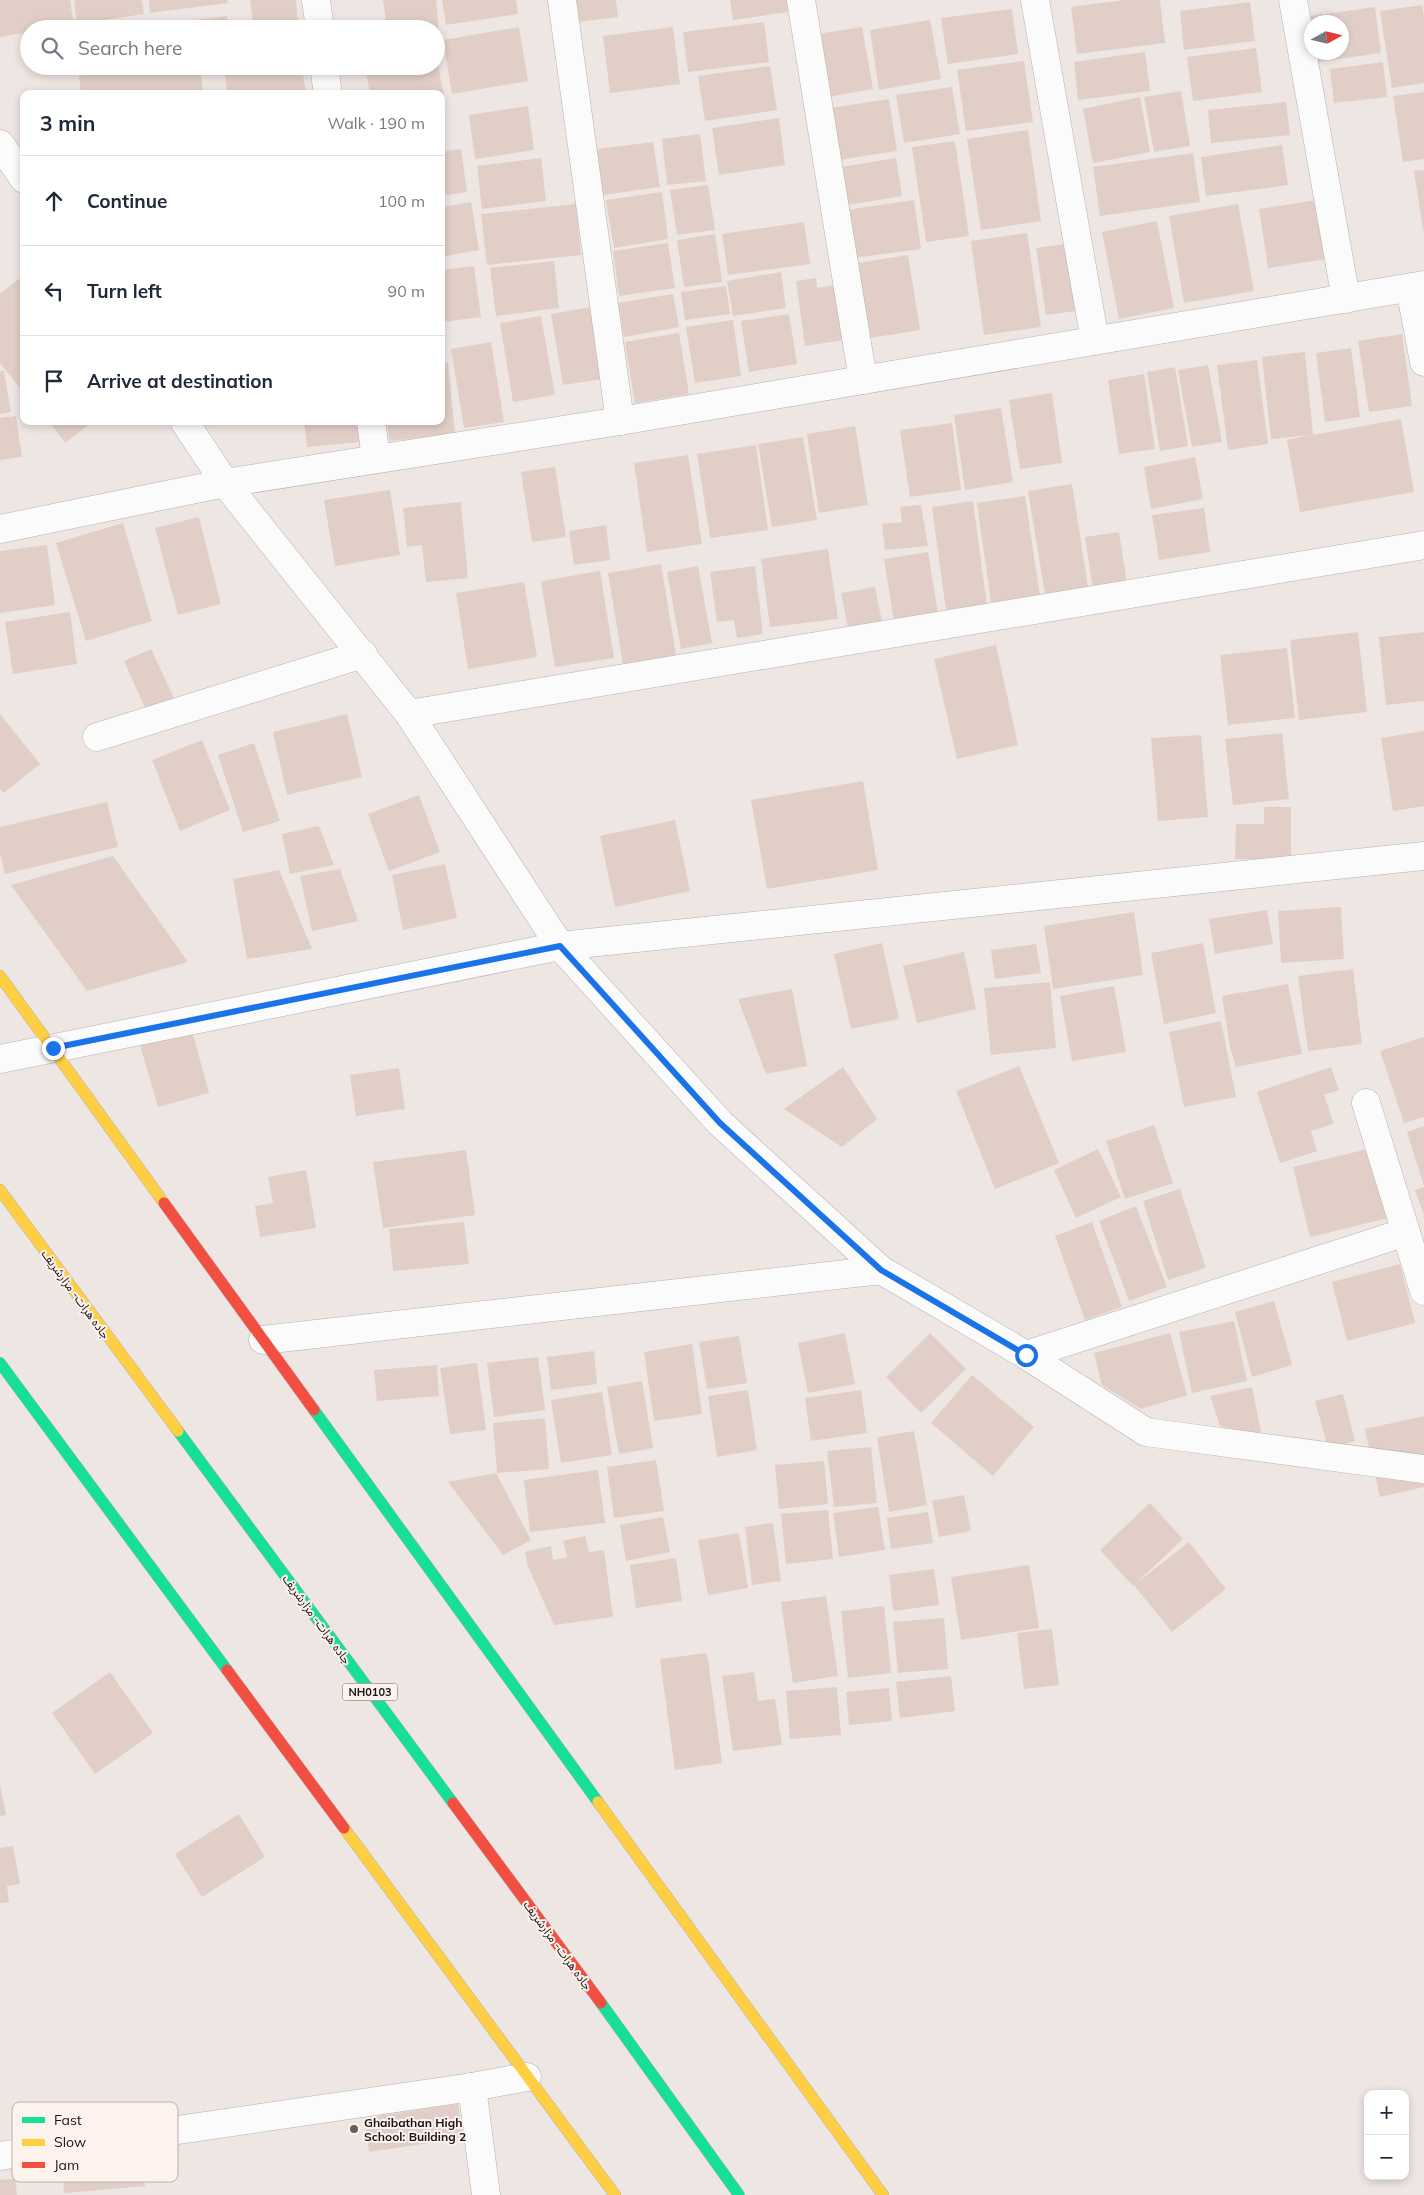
<!DOCTYPE html>
<html lang="en">
<head>
<meta charset="utf-8">
<style>
	:root { --surface:#fff; --page:#f6f6f7; --text:#1f2937; --muted:#747a83; --line:#e0e1e3 }
	body { margin:0; font-family:Mulish,"Noto Sans Arabic",sans-serif; background:var(--page); color:var(--text) }
	.controls { position:absolute; right:15px; bottom:15px; display:grid; overflow:hidden; border-radius:10px; box-shadow:0 2px 8px #0003 }
	.controls button { width:45px; height:45px; display:grid; place-items:center; padding:0; border:0; border-bottom:1px solid var(--line); background:var(--surface); color:var(--text); font:25px sans-serif }
	.compass { position:absolute; left:1304px; top:15px; width:45px; height:45px; border-radius:50%; background:var(--surface); box-shadow:0 2px 8px #0003; rotate:82deg }
	.stop { position:absolute; width:15px; height:15px; margin:-11px; border:4px solid #1a73e8; border-radius:50%; background:#fff }
	.stop.end { background:#1a73e8; border-color:#fff; box-shadow:0 1px 5px #0008 }
	.list { margin:0; padding:0; list-style:none }
	h2 { display:flex; justify-content:space-between; align-items:center; height:65px; margin:0; padding:0 20px; font-size:21px }
	h2 small { font-size:16px; font-weight:400; color:var(--muted) }
	.list li { display:grid; grid-template-columns:32px 1fr auto; gap:15px; align-items:center; box-sizing:border-box; height:90px; padding:0 20px; border-top:1px solid var(--line) }
	.list b { display:block; font-size:19px; white-space:nowrap }
	.list em { font-size:16px; font-style:normal; color:var(--muted) }
	.icon { flex:none; width:28px; height:28px; fill:none; stroke:currentColor; stroke-width:2; stroke-linecap:round; stroke-linejoin:round }
	.map { position:relative; flex:none; width:1424px; height:2195px; overflow:hidden }
	.search { position:absolute; background:var(--surface); box-shadow:0 2px 8px #0003; left:20px; top:20px; width:425px; height:55px; display:flex; align-items:center; gap:12px; box-sizing:border-box; padding:0 18px; border-radius:28px; color:var(--muted); font-size:19px }
	.panel { position:absolute; background:var(--surface); box-shadow:0 2px 8px #0003; left:20px; top:90px; width:425px; height:335px; border-radius:10px }
	.map>svg:first-child { display:block }
</style>
</head>
<body>
<div class="map">
<svg width="1424" height="2195" viewBox="0 0 1424 2195">
	<rect width="100%" height="100%" fill="#eee6e2"/>
	<g fill="#e1cfc7">
		<polygon points="0,0 70,0 74,25 50,29 29,29 29,32 0,37"/>
		<polygon points="74,0 142,0 144,14 77,24"/>
		<polygon points="149,0 227,0 228,3 150,13"/>
		<polygon points="250,0 296,0 298,28 254,29"/>
		<polygon points="383,0 436,0 439,32 436,32 436,29 387,29"/>
		<polygon points="442,0 516,0 518,14 446,25"/>
		<polygon points="576,0 616,0 618,17 578,22"/>
		<polygon points="730,0 787,0 788,12 733,20"/>
		<polygon points="1124,0 1160,0 1165,43 1077,54 1071,7"/>
		<polygon points="1250,2 1255,41 1184,50 1180,11"/>
		<polygon points="1422,5 1424,16 1424,83 1392,88 1380,11"/>
		<polygon points="1375,7 1381,53 1318,62 1316,52 1342,52 1342,22 1312,22 1311,16"/>
		<polygon points="1012,9 1018,54 948,64 941,18"/>
		<polygon points="227,16 229,29 172,29 171,23"/>
		<polygon points="930,20 941,79 879,90 870,30"/>
		<polygon points="764,22 769,62 688,72 683,32"/>
		<polygon points="519,27 528,81 452,94 443,40"/>
		<polygon points="673,27 680,84 610,93 603,36"/>
		<polygon points="862,27 873,89 828,97 817,34"/>
		<polygon points="1256,48 1262,92 1193,101 1187,57"/>
		<polygon points="1145,52 1150,91 1078,100 1074,62"/>
		<polygon points="436,55 444,96 441,96 441,94 370,94 365,66 436,66"/>
		<polygon points="1024,61 1033,122 966,131 957,70"/>
		<polygon points="1383,62 1387,97 1334,103 1330,69"/>
		<polygon points="164,66 200,66 203,94 81,94 79,76"/>
		<polygon points="223,66 302,66 306,94 228,94"/>
		<polygon points="770,66 777,110 705,121 698,76"/>
		<polygon points="952,87 960,134 904,143 896,95"/>
		<polygon points="1181,91 1190,146 1154,152 1144,97"/>
		<polygon points="1424,92 1424,159 1403,162 1393,96"/>
		<polygon points="1140,97 1150,152 1093,163 1083,109"/>
		<polygon points="889,99 897,151 838,160 830,108"/>
		<polygon points="1286,102 1290,135 1211,143 1208,110"/>
		<polygon points="528,106 534,150 475,159 469,115"/>
		<polygon points="779,118 785,165 719,175 712,128"/>
		<polygon points="1028,130 1041,221 981,230 967,139"/>
		<polygon points="700,134 706,181 667,185 662,139"/>
		<polygon points="955,141 969,236 926,242 912,147"/>
		<polygon points="653,142 660,187 603,195 597,149"/>
		<polygon points="1282,145 1288,185 1206,196 1201,157"/>
		<polygon points="461,149 467,192 441,196 441,152"/>
		<polygon points="1193,153 1200,202 1100,216 1093,167"/>
		<polygon points="541,158 546,201 482,209 477,166"/>
		<polygon points="896,158 902,196 848,205 841,167"/>
		<polygon points="1424,170 1424,230 1423,230 1414,171"/>
		<polygon points="708,185 715,230 677,235 670,190"/>
		<polygon points="662,192 668,239 614,248 606,200"/>
		<polygon points="914,200 921,249 853,258 846,210"/>
		<polygon points="1318,200 1327,259 1268,268 1259,209"/>
		<polygon points="471,202 479,250 441,257 441,207"/>
		<polygon points="576,204 581,255 487,265 481,214"/>
		<polygon points="1238,204 1254,291 1184,303 1169,216"/>
		<polygon points="1157,221 1174,308 1119,319 1102,232"/>
		<polygon points="804,222 810,264 728,275 722,234"/>
		<polygon points="1027,233 1041,327 984,335 971,241"/>
		<polygon points="715,234 722,282 684,287 677,240"/>
		<polygon points="668,243 675,288 619,296 613,251"/>
		<polygon points="1066,244 1076,311 1046,315 1036,248"/>
		<polygon points="908,255 920,330 870,338 858,263"/>
		<polygon points="554,261 559,308 496,316 490,268"/>
		<polygon points="474,266 481,317 443,322 441,270"/>
		<polygon points="781,272 786,308 733,316 727,281"/>
		<polygon points="24,275 24,387 21,389 0,363 0,294"/>
		<polygon points="816,278 817,288 836,285 844,340 805,346 796,281"/>
		<polygon points="726,286 730,314 685,320 681,292"/>
		<polygon points="673,294 679,327 624,337 618,303"/>
		<polygon points="591,307 603,379 563,385 551,314"/>
		<polygon points="789,314 797,364 749,372 741,321"/>
		<polygon points="541,316 555,395 513,402 500,323"/>
		<polygon points="733,320 741,376 695,383 686,327"/>
		<polygon points="679,333 689,394 635,403 625,342"/>
		<polygon points="1402,334 1412,406 1369,412 1358,341"/>
		<polygon points="491,342 504,422 464,428 451,349"/>
		<polygon points="1351,348 1360,417 1325,422 1316,353"/>
		<polygon points="1305,352 1313,435 1401,419 1414,492 1300,512 1287,440 1310,435 1271,439 1262,357"/>
		<polygon points="1257,360 1268,444 1228,450 1217,365"/>
		<polygon points="441,363 448,363 455,434 389,441 387,421 441,421"/>
		<polygon points="1208,365 1222,442 1192,447 1178,370"/>
		<polygon points="1175,367 1188,446 1160,451 1147,372"/>
		<polygon points="0,371 4,371 11,412 0,414"/>
		<polygon points="1144,374 1155,449 1119,454 1108,380"/>
		<polygon points="1052,393 1062,463 1020,469 1009,400"/>
		<polygon points="1001,408 1013,482 965,490 954,415"/>
		<polygon points="16,416 22,457 0,460 0,418"/>
		<polygon points="49,421 94,421 65,443"/>
		<polygon points="304,421 357,421 359,442 307,447"/>
		<polygon points="952,423 961,490 910,497 900,430"/>
		<polygon points="855,426 868,505 819,513 807,434"/>
		<polygon points="803,437 817,520 772,527 758,444"/>
		<polygon points="756,445 768,530 710,538 697,454"/>
		<polygon points="688,455 702,544 647,552 634,463"/>
		<polygon points="1195,457 1203,499 1151,509 1144,467"/>
		<polygon points="555,467 566,537 532,542 521,472"/>
		<polygon points="1072,484 1088,587 1045,594 1028,491"/>
		<polygon points="390,490 400,555 335,566 324,500"/>
		<polygon points="1025,496 1040,596 991,602 977,503"/>
		<polygon points="973,501 987,606 946,611 932,507"/>
		<polygon points="461,502 468,578 426,582 422,545 407,547 403,508"/>
		<polygon points="921,505 928,546 885,550 882,524 902,522 900,507"/>
		<polygon points="1204,508 1210,552 1159,560 1152,515"/>
		<polygon points="199,517 221,604 178,615 155,528"/>
		<polygon points="123,523 152,621 86,641 56,543"/>
		<polygon points="606,525 610,560 574,565 569,531"/>
		<polygon points="1119,532 1127,585 1093,590 1085,537"/>
		<polygon points="47,545 55,605 0,613 0,551"/>
		<polygon points="828,549 838,619 770,627 761,559"/>
		<polygon points="928,552 939,620 895,627 884,559"/>
		<polygon points="661,564 676,655 623,664 608,573"/>
		<polygon points="698,566 712,643 681,649 667,572"/>
		<polygon points="755,566 763,634 737,638 734,620 717,622 710,572"/>
		<polygon points="600,571 614,658 555,667 541,581"/>
		<polygon points="524,582 537,657 468,669 456,593"/>
		<polygon points="875,587 884,632 850,637 841,593"/>
		<polygon points="70,612 77,664 13,674 5,622"/>
		<polygon points="1358,632 1367,712 1299,720 1290,640"/>
		<polygon points="1424,632 1424,701 1386,705 1379,637"/>
		<polygon points="996,645 1018,745 957,759 934,659"/>
		<polygon points="1287,648 1295,718 1228,725 1220,655"/>
		<polygon points="151,649 174,698 146,710 124,661"/>
		<polygon points="0,714 40,764 4,793 0,789"/>
		<polygon points="347,714 362,777 287,795 273,732"/>
		<polygon points="1424,731 1424,806 1393,811 1381,738"/>
		<polygon points="1282,733 1289,799 1233,805 1225,739"/>
		<polygon points="1201,735 1208,817 1158,821 1151,738"/>
		<polygon points="202,740 230,810 180,831 152,760"/>
		<polygon points="254,743 280,821 243,832 218,755"/>
		<polygon points="863,781 878,870 767,889 751,800"/>
		<polygon points="419,795 440,852 389,871 368,814"/>
		<polygon points="107,802 118,847 5,874 0,853 0,827"/>
		<polygon points="1264,807 1291,807 1291,859 1235,859 1236,824 1264,824"/>
		<polygon points="675,820 690,891 615,907 600,836"/>
		<polygon points="319,826 334,865 290,874 282,834"/>
		<polygon points="113,856 188,962 87,991 11,885"/>
		<polygon points="445,864 457,918 403,930 392,875"/>
		<polygon points="340,869 358,921 312,931 300,876"/>
		<polygon points="279,870 312,949 247,959 233,879"/>
		<polygon points="1341,907 1344,959 1281,963 1278,911"/>
		<polygon points="1267,910 1273,944 1215,954 1209,919"/>
		<polygon points="1134,912 1143,975 1053,989 1044,926"/>
		<polygon points="882,943 899,1019 851,1029 834,954"/>
		<polygon points="1203,943 1216,1013 1164,1024 1151,953"/>
		<polygon points="1036,944 1041,973 995,979 991,950"/>
		<polygon points="964,952 976,1009 917,1023 903,966"/>
		<polygon points="1353,969 1362,1044 1308,1051 1298,976"/>
		<polygon points="1050,982 1056,1048 991,1055 984,988"/>
		<polygon points="1288,984 1302,1054 1236,1067 1230,1047 1222,996"/>
		<polygon points="1114,986 1126,1052 1072,1061 1060,996"/>
		<polygon points="792,989 807,1066 766,1074 738,999"/>
		<polygon points="1221,1021 1236,1097 1184,1107 1169,1032"/>
		<polygon points="192,1031 209,1093 158,1107 140,1045"/>
		<polygon points="1424,1037 1424,1117 1404,1123 1380,1051"/>
		<polygon points="1019,1066 1059,1163 995,1189 956,1091"/>
		<polygon points="843,1067 877,1119 842,1147 784,1109"/>
		<polygon points="1331,1067 1339,1090 1324,1095 1334,1124 1311,1131 1317,1151 1280,1163 1257,1092"/>
		<polygon points="399,1068 405,1109 356,1116 350,1075"/>
		<polygon points="1154,1125 1173,1183 1125,1199 1106,1141"/>
		<polygon points="1424,1126 1424,1186 1407,1132"/>
		<polygon points="1372,1148 1388,1218 1310,1237 1293,1167"/>
		<polygon points="1098,1149 1121,1197 1076,1218 1054,1170"/>
		<polygon points="466,1150 475,1215 383,1228 373,1162"/>
		<polygon points="306,1170 316,1228 260,1237 255,1206 273,1203 268,1177"/>
		<polygon points="1424,1187 1424,1215 1415,1190"/>
		<polygon points="1180,1189 1206,1268 1168,1280 1143,1201"/>
		<polygon points="1136,1206 1167,1287 1129,1301 1099,1221"/>
		<polygon points="464,1222 469,1264 393,1271 389,1229"/>
		<polygon points="1092,1222 1122,1307 1085,1320 1055,1236"/>
		<polygon points="1400,1264 1415,1323 1347,1341 1332,1282"/>
		<polygon points="1274,1301 1292,1365 1252,1377 1235,1312"/>
		<polygon points="1234,1321 1247,1381 1192,1393 1179,1332"/>
		<polygon points="845,1333 855,1384 808,1393 798,1343"/>
		<polygon points="930,1333 966,1369 921,1413 886,1377"/>
		<polygon points="1170,1333 1187,1395 1141,1409 1102,1385 1094,1353"/>
		<polygon points="739,1336 747,1383 707,1389 699,1342"/>
		<polygon points="692,1344 702,1414 654,1421 644,1352"/>
		<polygon points="594,1351 597,1384 551,1390 547,1357"/>
		<polygon points="538,1357 545,1410 494,1417 487,1363"/>
		<polygon points="477,1363 486,1430 450,1434 440,1368"/>
		<polygon points="437,1365 439,1396 377,1401 374,1370"/>
		<polygon points="972,1375 1034,1427 993,1476 931,1423"/>
		<polygon points="642,1381 653,1448 619,1454 607,1387"/>
		<polygon points="1252,1387 1262,1437 1220,1426 1210,1396"/>
		<polygon points="748,1390 757,1450 717,1457 708,1396"/>
		<polygon points="861,1390 867,1433 811,1441 805,1398"/>
		<polygon points="602,1392 612,1455 561,1463 551,1400"/>
		<polygon points="1343,1394 1355,1441 1328,1448 1315,1401"/>
		<polygon points="1424,1416 1424,1487 1380,1497 1365,1429"/>
		<polygon points="545,1418 549,1469 497,1473 493,1423"/>
		<polygon points="914,1431 927,1505 889,1512 877,1437"/>
		<polygon points="871,1447 877,1503 834,1507 827,1451"/>
		<polygon points="656,1460 664,1511 614,1518 607,1467"/>
		<polygon points="824,1461 828,1504 779,1509 775,1465"/>
		<polygon points="598,1470 605,1523 530,1532 524,1480"/>
		<polygon points="496,1473 531,1540 503,1555 448,1482"/>
		<polygon points="964,1495 971,1531 939,1537 932,1501"/>
		<polygon points="1150,1503 1183,1539 1133,1586 1100,1550"/>
		<polygon points="878,1507 885,1550 839,1557 833,1513"/>
		<polygon points="828,1510 833,1559 786,1564 781,1514"/>
		<polygon points="928,1512 933,1543 891,1549 887,1518"/>
		<polygon points="663,1517 670,1552 626,1561 620,1525"/>
		<polygon points="773,1523 781,1581 752,1585 745,1527"/>
		<polygon points="739,1533 748,1588 708,1595 698,1540"/>
		<polygon points="585,1536 589,1552 604,1550 613,1617 554,1625 527,1564 525,1552 551,1546 553,1560 567,1557 563,1541"/>
		<polygon points="1189,1542 1226,1589 1172,1632 1134,1585"/>
		<polygon points="676,1558 682,1601 636,1608 630,1565"/>
		<polygon points="1029,1565 1039,1628 961,1640 951,1577"/>
		<polygon points="934,1569 939,1605 893,1611 889,1575"/>
		<polygon points="826,1596 838,1676 793,1683 781,1602"/>
		<polygon points="884,1606 891,1673 848,1678 841,1611"/>
		<polygon points="944,1618 948,1669 898,1673 893,1622"/>
		<polygon points="1052,1629 1059,1685 1024,1689 1017,1633"/>
		<polygon points="707,1653 722,1763 675,1770 660,1659"/>
		<polygon points="110,1672 153,1733 95,1774 52,1713"/>
		<polygon points="754,1672 758,1701 775,1699 782,1745 733,1751 722,1676"/>
		<polygon points="951,1676 955,1711 900,1718 896,1682"/>
		<polygon points="837,1687 841,1735 790,1739 786,1691"/>
		<polygon points="889,1688 892,1721 849,1725 846,1692"/>
		<polygon points="0,1784 6,1815 0,1816"/>
		<polygon points="239,1814 265,1857 202,1897 175,1854"/>
		<polygon points="13,1846 20,1884 7,1886 9,1902 0,1903 0,1848"/>
		<polygon points="458,2104 463,2138 369,2152 364,2118"/>
		<polygon points="142,2157 145,2186 64,2193 62,2165"/>
		<polygon points="15,2179 17,2195 0,2195 0,2180"/>
	</g>
	<g fill="none" stroke-linecap="round" stroke-linejoin="round">
		<g stroke="#b6b0ad" stroke-width="29">
			<g id="street">
				<polyline points="316,0 320,29"/>
				<polyline points="562,0 620,421"/>
				<polyline points="801,0 863,380"/>
				<polyline points="1035,0 1095,341"/>
				<polyline points="1293,0 1346,299"/>
				<polyline points="324,66 328,94"/>
				<polyline points="0,144 24,179"/>
				<polyline points="1410,288 1424,362"/>
				<polyline points="184,421 225,483 409,714 560,946 720,1123 881,1270 1026,1355 1146,1432 1424,1469"/>
				<polyline points="371,421 376,459"/>
				<polyline points="0,529 225,483 620,421 1424,285"/>
				<polyline points="409,714 1424,545"/>
				<polyline points="97,737 363,654"/>
				<polyline points="0,1059 560,946 1424,856"/>
				<polyline points="1366,1103 1424,1291"/>
				<polyline points="263,1340 881,1270"/>
				<polyline points="1026,1355 1406,1232"/>
				<polyline points="472,2087 486,2195"/>
				<polyline points="0,2156 472,2087 527,2077"/>
			</g>
		</g>
		<g stroke="#b6b0ad" stroke-width="12">
			<g id="fast">
				<polyline points="0,1363 227,1670"/>
				<polyline points="314,1410 598,1802"/>
				<polyline points="178,1431 453,1803"/>
				<polyline points="601,2003 739,2195"/>
			</g>
		</g>
		<g stroke="#b6b0ad" stroke-width="12">
			<g id="slow">
				<polyline points="0,976 164,1203"/>
				<polyline points="0,1190 178,1431"/>
				<polyline points="598,1802 883,2195"/>
				<polyline points="344,1828 615,2195"/>
			</g>
		</g>
		<g stroke="#b6b0ad" stroke-width="12">
			<g id="jam">
				<polyline points="164,1203 314,1410"/>
				<polyline points="227,1670 344,1828"/>
				<polyline points="453,1803 601,2003"/>
			</g>
		</g>
		<use href="#street" stroke="#fcfbfb" stroke-width="28"/>
		<use href="#fast" stroke="#16e098" stroke-width="11"/>
		<use href="#slow" stroke="#ffcf43" stroke-width="11"/>
		<use href="#jam" stroke="#f24e42" stroke-width="11"/>
	</g>
	<g fill="none" stroke-linecap="round" stroke-linejoin="round">
		<polyline stroke="#1a73e8" stroke-width="6" points="53,1048 560,946 720,1123 881,1270 1026,1355"/>
	</g>
	<circle fill="#645e5b" stroke="#fef2ed" stroke-width="2" cx="354" cy="2129" r="5"/>
	<g text-anchor="middle" dominant-baseline="central" stroke-width="4" stroke-linejoin="round" paint-order="stroke">
		<rect fill="#fef2ed" stroke="#5e5754" stroke-width="1" x="342.5" y="1683.5" width="55" height="17" rx="4"/>
		<g font-size="11" font-weight="bold" fill="#1a1513">
			<text x="370" y="1692">NH0103</text>
		</g>
		<g font-size="12" fill="#1a1513" stroke="#fef2ed">
			<text transform="translate(76 1294) rotate(54)">جاده هرات- مزارشریف</text>
			<text transform="translate(317 1619) rotate(54)">جاده هرات- مزارشریف</text>
			<text transform="translate(558 1945) rotate(54)">جاده هرات- مزارشریف</text>
		</g>
		<g font-size="12" font-weight="bold" fill="#1a1513" stroke="#fef2ed" text-anchor="start">
			<text x="364" y="2122">Ghaibathan High<tspan x="364" dy="14">School: Building 2</tspan></text>
		</g>
	</g>
	<rect x="12" y="2102" width="166" height="80" rx="8" fill="#fef2ed" stroke="#bab0ac" stroke-width="1"/>
	<rect x="22" y="2117" width="23" height="6" fill="#16e098"/>
	<rect x="22" y="2139" width="23" height="7" fill="#ffcf43"/>
	<rect x="22" y="2162" width="23" height="6" fill="#f24e42"/>
	<g font-size="14" fill="#1a1513">
		<text x="54" y="2125">Fast</text>
		<text x="54" y="2147">Slow</text>
		<text x="54" y="2170">Jam</text>
	</g>
</svg>
<div class="controls">
<button>+</button>
<button>−</button>
</div>
<svg class="compass" viewBox="-18 -18 36 36"><path d="M0-13l5 13h-10z" fill="#e53935"/><path d="M0 13l5-13h-10z" fill="#747a83"/></svg>
<div class="stop" style="left:1026px;top:1355px"></div>
<div class="stop end" style="left:53px;top:1048px"></div>
<div class="search"><svg class="icon" aria-label="search" viewBox="0 0 24 24"><circle cx="10" cy="10" r="6"/><path d="M15 15l6 6"/></svg>Search here</div>
<section class="panel">
<h2>3 min<small>Walk · 190 m</small></h2>
<ul class="list">
<li><svg class="icon" aria-label="ahead" viewBox="0 0 24 24"><path d="M12 20V5M6 11l6-6 6 6"/></svg><div><b>Continue</b></div><em>100 m</em></li>
<li><svg class="icon" aria-label="left" viewBox="0 0 24 24"><path d="M17 20v-9H6M10 6l-5 5 5 5"/></svg><div><b>Turn left</b></div><em>90 m</em></li>
<li><svg class="icon" aria-label="arrive" viewBox="0 0 24 24"><path d="M6 21V4h12l-3 4 3 4H6"/></svg><div><b>Arrive at destination</b></div></li>
</ul>
</section>
</div>
</body>
</html>
